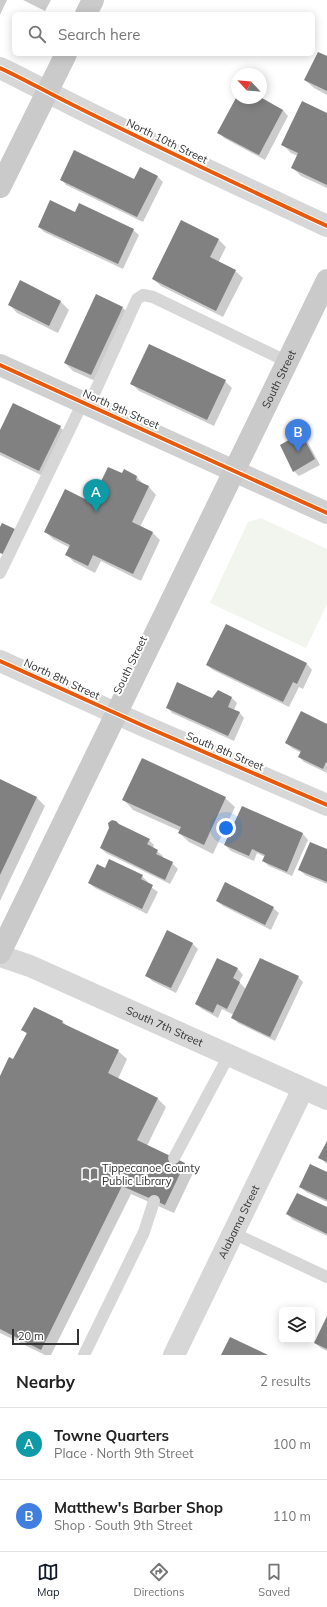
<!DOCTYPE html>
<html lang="en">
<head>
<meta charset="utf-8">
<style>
	:root { --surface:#fff; --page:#f6f6f6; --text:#222; --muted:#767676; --line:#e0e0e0; --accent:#111827 }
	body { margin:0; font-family:Mulish,sans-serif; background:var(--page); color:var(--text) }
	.controls { position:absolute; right:12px; bottom:12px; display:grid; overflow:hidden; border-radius:6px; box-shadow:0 2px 10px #0003 }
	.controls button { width:36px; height:36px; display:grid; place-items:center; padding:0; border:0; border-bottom:1px solid var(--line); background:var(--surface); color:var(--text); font:20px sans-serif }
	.compass { position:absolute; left:231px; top:68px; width:36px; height:36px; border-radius:50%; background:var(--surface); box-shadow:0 2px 10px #0003; rotate:296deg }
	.scale { position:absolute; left:12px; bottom:10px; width:67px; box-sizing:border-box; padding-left:4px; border:2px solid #333; border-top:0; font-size:11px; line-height:14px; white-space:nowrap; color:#333; -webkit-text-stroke:3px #fff; paint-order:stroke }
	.you { position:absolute; left:226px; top:828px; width:14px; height:14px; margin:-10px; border:3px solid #fff; border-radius:50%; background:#1a73e8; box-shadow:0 0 0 6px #1a73e833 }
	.badge { display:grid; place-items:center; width:26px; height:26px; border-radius:50%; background:var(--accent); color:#fff; font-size:13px; font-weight:700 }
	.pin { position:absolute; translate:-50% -33px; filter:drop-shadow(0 1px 2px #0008) }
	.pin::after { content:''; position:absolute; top:21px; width:14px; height:12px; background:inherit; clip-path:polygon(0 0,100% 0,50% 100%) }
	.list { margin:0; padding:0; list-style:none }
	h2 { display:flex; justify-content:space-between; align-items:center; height:52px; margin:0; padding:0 16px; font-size:17px }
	h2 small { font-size:13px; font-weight:400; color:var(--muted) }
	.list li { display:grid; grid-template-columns:26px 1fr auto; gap:12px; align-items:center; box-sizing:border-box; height:72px; padding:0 16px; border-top:1px solid var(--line) }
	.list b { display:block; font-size:15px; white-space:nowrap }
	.list p { margin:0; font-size:13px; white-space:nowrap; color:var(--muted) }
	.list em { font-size:13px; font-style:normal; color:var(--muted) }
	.icon { flex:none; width:22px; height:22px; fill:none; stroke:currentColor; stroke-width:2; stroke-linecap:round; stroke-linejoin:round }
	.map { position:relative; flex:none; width:327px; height:1355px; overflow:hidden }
	.search { position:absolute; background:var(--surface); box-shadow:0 2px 10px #0003; left:12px; right:12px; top:12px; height:44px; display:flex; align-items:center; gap:10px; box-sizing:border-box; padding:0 14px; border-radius:6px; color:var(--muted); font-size:15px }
	.sheet { height:196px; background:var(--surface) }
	nav { display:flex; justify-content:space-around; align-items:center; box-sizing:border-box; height:56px; border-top:1px solid var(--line); background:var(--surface); font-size:11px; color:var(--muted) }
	nav a { display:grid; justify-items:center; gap:2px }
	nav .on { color:var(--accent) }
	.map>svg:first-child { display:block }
</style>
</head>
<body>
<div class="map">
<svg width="327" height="1355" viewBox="0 0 327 1355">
	<rect width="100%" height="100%" fill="#fff"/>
	<polygon fill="#f1f5ed" points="261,518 327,549 327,604 306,648 210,603 248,522"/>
	<g fill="#0003">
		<polygon points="0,0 7,0 0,15"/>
		<polygon points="23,0 51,0 45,11"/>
		<polygon points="327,57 327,95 314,88 305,80"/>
		<polygon points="237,98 260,98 283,110 288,116 265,160 224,138 219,132"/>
		<polygon points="327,114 327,188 301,176 292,167 298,156 291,153 282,144"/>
		<polygon points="157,176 163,182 143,222 66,185 61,179 134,181"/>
		<polygon points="39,227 133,230 139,235 123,269 44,232"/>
		<polygon points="219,240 226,247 218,263 235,271 243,278 223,317 161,286 153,279"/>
		<polygon points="20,281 61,302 69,310 58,333 17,313 9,304"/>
		<polygon points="123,308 131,316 100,383 73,371 65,363"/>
		<polygon points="225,381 232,388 214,426 139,391 132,384"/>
		<polygon points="60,427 70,437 49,479 0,455 0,432"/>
		<polygon points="301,434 306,439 320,465 299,476 294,471"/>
		<polygon points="122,475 137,477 144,485 149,487 156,495 140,527 153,533 160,540 141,581 101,561 95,573 74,562 67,555 70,548 53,539 46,532 92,503"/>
		<polygon points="227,625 307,664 312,670 303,689 299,687 289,707 213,670 207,665"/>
		<polygon points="232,698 237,703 234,710 239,712 244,718 234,741 172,713 167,707 212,699"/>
		<polygon points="327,725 327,773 304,762 299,757 301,753 292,748 286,743"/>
		<polygon points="0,780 37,798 45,806 0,901"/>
		<polygon points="225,798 235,807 213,854 189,842 179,833 180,831 133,810 124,800"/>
		<polygon points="242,808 303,834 308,840 292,876 269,866 263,861 265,857 257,853 254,861 231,851 225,845"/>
		<polygon points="120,826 149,840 154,845 153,848 163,856 162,858 172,863 178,869 170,884 106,853 101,848"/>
		<polygon points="327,850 327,884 305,875 300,870"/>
		<polygon points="110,860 142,876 148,882 147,884 158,892 147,914 95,888 89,883 105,870"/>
		<polygon points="217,901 273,908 279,913 271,930 223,906"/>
		<polygon points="192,943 198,949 176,993 152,981 146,975"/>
		<polygon points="218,960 238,969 243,975 239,982 246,989 298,977 303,982 275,1041 238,1023 233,1018 234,1015 222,1009 218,1018 202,1009 196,1004"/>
		<polygon points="35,1008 63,1022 68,1027 118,1051 127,1059 118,1079 157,1098 166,1107 147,1146 185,1164 193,1173 174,1213 131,1194 51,1355 45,1355 0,1333 0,1078 14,1061 27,1034 23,1030"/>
		<polygon points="327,1143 327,1164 320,1158"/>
		<polygon points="327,1173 327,1202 306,1192 300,1187"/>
		<polygon points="327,1209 327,1236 293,1220 287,1214"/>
		<polygon points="327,1318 327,1351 321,1348 315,1343"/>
	</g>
	<g fill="#818181">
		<polygon points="318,52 327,56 327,91 304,80"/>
		<polygon points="237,96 237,98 262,98 283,110 259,155 217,133"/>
		<polygon points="302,101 327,113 327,185 291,168 298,153 281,145"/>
		<polygon points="74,150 134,179 140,167 158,176 137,217 60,180"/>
		<polygon points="50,200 75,212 79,203 134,229 118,264 38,227"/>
		<polygon points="181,220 219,239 210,257 236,270 216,311 152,279"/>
		<polygon points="20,280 61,301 49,326 8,305"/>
		<polygon points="96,294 123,307 91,375 64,363"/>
		<polygon points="149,344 226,380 207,420 130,384"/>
		<polygon points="13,403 61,426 39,471 0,452 0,430"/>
		<polygon points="301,433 315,459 293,472 280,445"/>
		<polygon points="108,467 122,473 124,469 137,476 136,480 149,486 132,522 153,532 133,574 93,555 88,566 65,555 70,545 44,532 65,489 91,502"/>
		<polygon points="2,523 17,530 5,555 0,553 0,527"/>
		<polygon points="226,624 307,663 297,684 293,682 283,702 206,665"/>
		<polygon points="177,682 212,698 218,690 232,697 228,707 240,712 228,736 166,708"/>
		<polygon points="301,711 327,724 327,763 326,762 323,769 298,757 301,751 285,743"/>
		<polygon points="142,758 226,797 204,845 178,833 181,827 122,800"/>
		<polygon points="0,779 37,797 0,875"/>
		<polygon points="242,806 303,833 287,872 262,861 265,855 252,849 249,856 224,845"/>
		<polygon points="112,820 116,821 119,824 150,839 147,844 158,850 156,854 173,862 165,880 100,848 109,828 108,823"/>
		<polygon points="310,842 327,849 327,882 298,870"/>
		<polygon points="109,859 143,875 141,879 153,885 142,909 88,883 97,864 105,868"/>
		<polygon points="225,882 274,907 265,925 216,901"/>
		<polygon points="167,930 193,943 171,988 145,976"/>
		<polygon points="217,958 238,968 233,978 240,982 227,1009 217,1004 213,1013 195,1004"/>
		<polygon points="260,958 299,976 270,1037 231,1018"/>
		<polygon points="34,1007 63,1021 62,1023 119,1050 108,1073 158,1098 137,1140 185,1163 165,1205 122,1186 41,1350 0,1329 0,1076 9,1057 13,1059 27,1033 21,1030"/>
		<polygon points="327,1141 327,1162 318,1158"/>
		<polygon points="310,1164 327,1172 327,1200 299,1187"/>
		<polygon points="297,1193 327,1207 327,1234 286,1214"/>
		<polygon points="327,1316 327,1349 314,1343"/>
		<polygon points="230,1337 268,1355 221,1355"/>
	</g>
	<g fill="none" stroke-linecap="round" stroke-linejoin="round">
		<g stroke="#d7d7d7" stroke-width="12">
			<polyline points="89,405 137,299 143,295 153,297 286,361"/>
			<polyline points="0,573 83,402"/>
			<polyline points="174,1158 229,1055"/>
			<polyline points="233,1233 327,1277"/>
			<polyline points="84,1355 144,1232 154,1201"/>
		</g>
		<g stroke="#d7d7d7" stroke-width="22">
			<path d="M0 68C26 80 50 94 75 106 159 148 243 187 327 226"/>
			<polyline points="0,661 144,726 327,805"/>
			<path id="s1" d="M0 956 30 966 327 1099"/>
			<path id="s2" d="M174 1355 303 1089"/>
		</g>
		<polyline stroke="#d0d0d0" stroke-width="22" points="0,365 327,513"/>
		<g stroke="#cacaca" stroke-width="22">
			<polyline points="86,14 93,0"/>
			<polyline points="0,187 66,54"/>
			<path id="s3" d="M0 953 327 280"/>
		</g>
		<g stroke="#fff" stroke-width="6">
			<g id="cycleway">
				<path d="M0 68C26 80 50 94 75 106 159 148 243 187 327 226"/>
				<polyline points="0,365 327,513"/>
				<polyline points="0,661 144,726 327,805"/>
			</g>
		</g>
		<use href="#cycleway" stroke="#e8590c" stroke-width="4"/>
	</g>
	<defs>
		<g id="library-bare" transform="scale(1.2)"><path d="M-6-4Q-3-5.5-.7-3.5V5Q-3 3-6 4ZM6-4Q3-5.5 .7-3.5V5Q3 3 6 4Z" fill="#7a7a7a" stroke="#fff" stroke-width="2.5" paint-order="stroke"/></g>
	</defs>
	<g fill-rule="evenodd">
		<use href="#library-bare" x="90" y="1174"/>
	</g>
	<g text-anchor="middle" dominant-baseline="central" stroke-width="4" stroke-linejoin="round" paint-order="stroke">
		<g font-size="11" fill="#333" stroke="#fff">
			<text transform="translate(167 141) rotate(26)">North 10th Street</text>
			<text stroke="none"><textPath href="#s3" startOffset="638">South Street</textPath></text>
			<text transform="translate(121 409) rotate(24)">North 9th Street</text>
			<text transform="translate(130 665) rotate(-64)">South Street</text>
			<text transform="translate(62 679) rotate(25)">North 8th Street</text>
			<text transform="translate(225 751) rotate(23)">South 8th Street</text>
			<text stroke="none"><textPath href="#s1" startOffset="179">South 7th Street</textPath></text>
			<text stroke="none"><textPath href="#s2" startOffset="148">Alabama Street</textPath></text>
		</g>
		<g font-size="11" fill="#333" stroke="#fff" text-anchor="start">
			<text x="102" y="1168">Tippecanoe County<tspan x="102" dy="13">Public Library</tspan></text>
		</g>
	</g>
</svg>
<div class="controls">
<button><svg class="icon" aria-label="layers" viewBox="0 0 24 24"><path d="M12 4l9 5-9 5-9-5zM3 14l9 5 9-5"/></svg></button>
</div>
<svg class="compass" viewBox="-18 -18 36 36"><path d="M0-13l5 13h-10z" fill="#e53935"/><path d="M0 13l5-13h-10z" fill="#767676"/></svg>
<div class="scale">20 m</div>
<div class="you"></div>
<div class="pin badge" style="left:96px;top:512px;background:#0f9aa8">A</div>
<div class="pin badge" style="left:298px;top:452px;background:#3f7fe0">B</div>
<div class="search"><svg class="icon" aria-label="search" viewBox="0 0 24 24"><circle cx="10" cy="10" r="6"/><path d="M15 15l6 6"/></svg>Search here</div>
</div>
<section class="sheet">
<h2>Nearby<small>2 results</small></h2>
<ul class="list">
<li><span class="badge" style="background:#0f9aa8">A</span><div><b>Towne Quarters</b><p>Place · North 9th Street</p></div><em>100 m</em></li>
<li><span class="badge" style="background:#3f7fe0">B</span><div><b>Matthew's Barber Shop</b><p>Shop · South 9th Street</p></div><em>110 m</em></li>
</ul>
</section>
<nav>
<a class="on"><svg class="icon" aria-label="map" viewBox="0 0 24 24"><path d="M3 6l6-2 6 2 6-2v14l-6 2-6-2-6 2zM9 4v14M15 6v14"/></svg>Map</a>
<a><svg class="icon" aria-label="directions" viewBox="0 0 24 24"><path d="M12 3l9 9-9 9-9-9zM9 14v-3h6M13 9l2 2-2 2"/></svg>Directions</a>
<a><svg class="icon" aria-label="saved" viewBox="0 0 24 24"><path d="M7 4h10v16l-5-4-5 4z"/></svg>Saved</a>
</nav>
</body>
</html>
